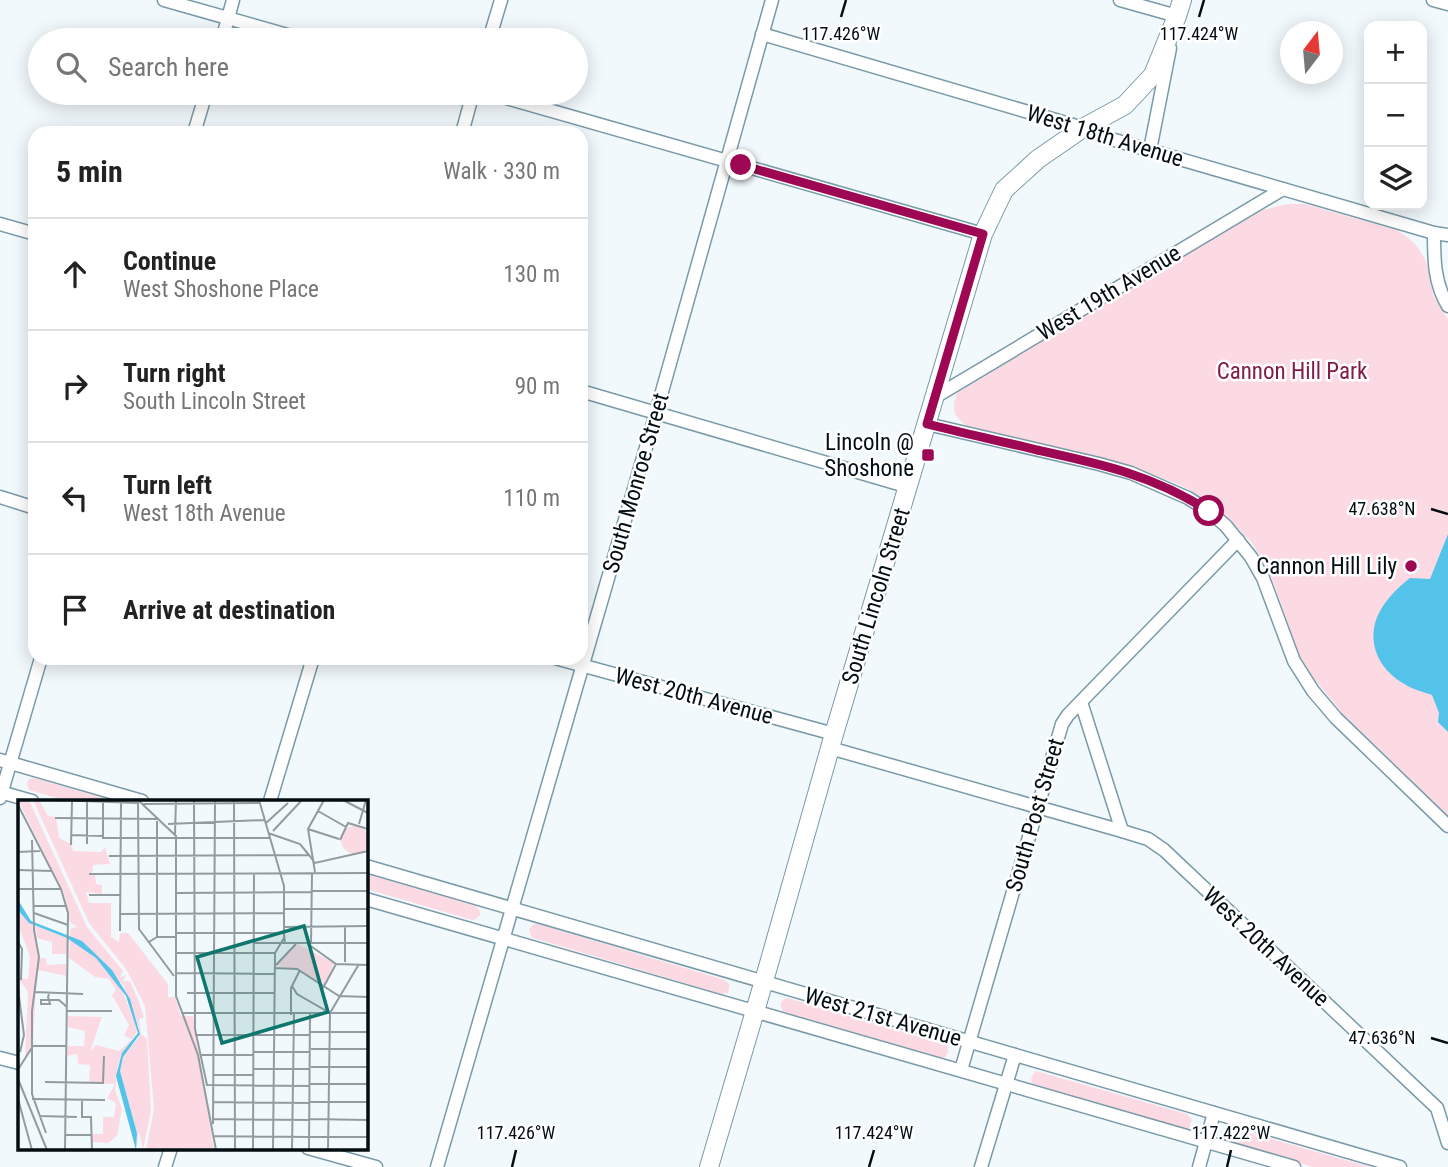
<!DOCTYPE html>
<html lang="en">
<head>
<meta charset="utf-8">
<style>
	:root { --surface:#fff; --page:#f6f6f6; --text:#222; --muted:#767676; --line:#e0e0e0 }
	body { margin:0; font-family:"Roboto Condensed",sans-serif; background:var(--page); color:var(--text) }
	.controls { position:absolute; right:21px; top:21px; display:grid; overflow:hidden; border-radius:14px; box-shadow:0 4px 18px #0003 }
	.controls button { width:63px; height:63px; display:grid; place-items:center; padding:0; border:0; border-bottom:2px solid var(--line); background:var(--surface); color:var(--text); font:35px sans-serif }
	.compass { position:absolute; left:1280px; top:21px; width:63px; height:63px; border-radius:50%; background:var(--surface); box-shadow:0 4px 18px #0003; rotate:16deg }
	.stop { position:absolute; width:21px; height:21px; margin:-16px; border:5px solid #9d0753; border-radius:50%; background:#fff }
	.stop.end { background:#9d0753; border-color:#fff; box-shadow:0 2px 7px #0008 }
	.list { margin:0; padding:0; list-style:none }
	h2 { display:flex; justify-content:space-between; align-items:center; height:91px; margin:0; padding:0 28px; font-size:30px }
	h2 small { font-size:23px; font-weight:400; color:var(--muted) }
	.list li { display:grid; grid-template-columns:46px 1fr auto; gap:21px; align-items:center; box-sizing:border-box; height:112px; padding:0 28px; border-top:2px solid var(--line) }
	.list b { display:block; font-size:26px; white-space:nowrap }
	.list p { margin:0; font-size:23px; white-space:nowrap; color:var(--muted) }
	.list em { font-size:23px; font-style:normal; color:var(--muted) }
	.icon { flex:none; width:38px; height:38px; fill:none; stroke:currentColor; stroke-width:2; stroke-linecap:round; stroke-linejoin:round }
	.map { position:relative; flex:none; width:1448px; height:1167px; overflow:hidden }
	.search { position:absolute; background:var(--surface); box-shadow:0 4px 18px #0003; left:28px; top:28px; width:560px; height:77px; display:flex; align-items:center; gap:18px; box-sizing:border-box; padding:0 24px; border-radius:38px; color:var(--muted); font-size:26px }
	.panel { position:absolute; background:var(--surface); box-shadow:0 4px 18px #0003; left:28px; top:126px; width:560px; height:539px; border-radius:21px }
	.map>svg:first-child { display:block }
</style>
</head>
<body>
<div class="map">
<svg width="1448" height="1167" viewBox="0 0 1448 1167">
	<rect width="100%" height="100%" fill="#f2f9fc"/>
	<g fill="#fcdae3">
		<path d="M1287 204H1305L1396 230C1412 238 1423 251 1428 268 1430 275 1430 283 1432 290 1435 301 1442 310 1448 319V816L1343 714 1310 674 1300 657 1270 573 1252 543 1222 512 1205 499 1182 486 1133 467 1106 459 972 430C956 419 950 413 957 393L1184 255 1263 210Z"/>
		<polygon points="33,778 37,779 115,801 67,801 29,790 27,783 29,779"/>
		<polygon points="366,874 476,906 480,911 480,915 476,919 472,920 366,889"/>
		<polygon points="534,924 538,924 725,980 730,985 728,993 721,994 533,938 531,936 529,929"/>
		<path d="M788 998 944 1044 947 1046 948 1053 944 1058H941L784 1012C778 1006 780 1000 788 998Z"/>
		<path d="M1036 1071 1187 1114 1192 1120 1189 1128 1186 1130 1035 1086C1029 1081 1031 1076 1036 1071Z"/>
		<path d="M1240 1130 1370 1167H1313L1236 1145 1233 1141C1234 1136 1235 1132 1240 1130Z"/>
	</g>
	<path fill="#54c3ea" d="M1448 534V732L1438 722 1439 713 1432 695C1424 692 1414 690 1406 685 1376 669 1363 636 1383 606 1391 594 1400 586 1410 578L1430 579Z"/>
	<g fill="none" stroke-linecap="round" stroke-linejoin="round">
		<g stroke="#7a9aa8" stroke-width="15">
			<g id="street">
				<polyline points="164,0 305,40"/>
				<polyline points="1120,0 1177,16 1175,23"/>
				<polyline points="1433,0 1448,4"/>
				<polyline points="762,34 1083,128 1111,139 1434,233 1448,235"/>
				<polyline points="222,40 233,0"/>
				<polyline points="489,40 501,0"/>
				<polyline points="489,93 983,234"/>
				<polyline points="194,133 206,93"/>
				<polyline points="462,133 473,93"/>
				<polyline points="1150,150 1170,48"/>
				<polyline points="0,224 35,234"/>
				<path d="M1434 233C1434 259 1434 283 1448 306"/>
				<polyline points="581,391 909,487"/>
				<polyline points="935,397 1283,189"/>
				<polyline points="927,424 1099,464 1131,473 1188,498 1209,511 1226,526 1251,557 1263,578 1294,661 1313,691 1336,718 1448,826"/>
				<polyline points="0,497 35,508"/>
				<polyline points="555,658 834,734"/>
				<polyline points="1081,702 1122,831 1148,839 1164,850 1437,1108 1448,1143"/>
				<polyline points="830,748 1122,831"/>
				<polyline points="0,760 142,801"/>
				<polyline points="0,792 32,801"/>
				<polyline points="0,798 41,658"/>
				<polyline points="270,801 313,658"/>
				<polyline points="366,866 1400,1167"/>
				<polyline points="366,899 1294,1167"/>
				<polyline points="0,1058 19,1063"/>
				<polyline points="961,1070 1062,724 1068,715 1238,540"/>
				<polyline points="308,1148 376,1167"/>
				<polyline points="165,1167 171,1148"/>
				<polyline points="437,1167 656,413 772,0"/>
				<polyline points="981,1167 1015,1055"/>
				<polyline points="1199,1167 1214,1113"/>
			</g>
		</g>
		<g stroke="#7a9aa8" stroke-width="20">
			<polyline id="secondary" points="709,1167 768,967 834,734 983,234 1004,190 1038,159 1083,128 1125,105 1153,75 1177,16 1182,0"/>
		</g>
		<use href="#street" stroke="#fff" stroke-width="12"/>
		<use href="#secondary" stroke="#fff" stroke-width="18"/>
	</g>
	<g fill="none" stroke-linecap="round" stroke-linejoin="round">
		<path stroke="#9d0753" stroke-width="9" d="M741 165 983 234 927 424C963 433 1000 441 1037 450 1101 464 1153 475 1209 511"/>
	</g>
	<path fill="none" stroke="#030e13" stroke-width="2.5" d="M841 17 846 0M1199 17 1204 0M1431 509 1448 514M1431 1038 1448 1043M512 1167 516 1150M869 1167 874 1150M1227 1167 1231 1150"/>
	<g fill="#9d0753" stroke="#fff" stroke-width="2.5">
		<rect x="921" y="448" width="14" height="14" rx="3.5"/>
		<circle cx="1411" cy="566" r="7"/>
	</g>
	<g text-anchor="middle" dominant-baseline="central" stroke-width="5" stroke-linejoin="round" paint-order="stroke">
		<g font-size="23" fill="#030e13" stroke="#fff">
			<text transform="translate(1105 136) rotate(17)">West 18th Avenue</text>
			<text transform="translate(1109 293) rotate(-31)">West 19th Avenue</text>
			<text transform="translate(636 483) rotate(-74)">South Monroe Street</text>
			<text transform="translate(876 596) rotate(-73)">South Lincoln Street</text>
			<text transform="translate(694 696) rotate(15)">West 20th Avenue</text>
			<text transform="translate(1035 815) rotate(-74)">South Post Street</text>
			<text transform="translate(1266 947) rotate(43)">West 20th Avenue</text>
			<text transform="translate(883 1017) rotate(16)">West 21st Avenue</text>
		</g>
		<g font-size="23" fill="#841a48" stroke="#fff">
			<text x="1292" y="371">Cannon Hill Park</text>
		</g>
		<g font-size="23" fill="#030e13" stroke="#fff" text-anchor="end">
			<text x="914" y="442">Lincoln @<tspan x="914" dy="26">Shoshone</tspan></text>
			<text x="1397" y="566">Cannon Hill Lily</text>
		</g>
	</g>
	<g transform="translate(18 800)">
		<rect width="350" height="350" fill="#f2f9fc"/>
		<path d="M0 0H11L69 127 105 171 102 177 108 175 105 181H112L121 202 126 217 121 219 123 234 129 239 133 311 125 350 121 332 118 350 119 333 102 271 105 257 121 237V227L105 185 64 141 52 137V129L59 127 52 122 46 94ZM15 0H21L30 16 38 17 41 38 53 44 55 51 83 52 87 47 92 64 75 65 74 73H68L77 74 78 84 84 85V94L68 92 71 103H93V137L101 142 102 133H110L150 184V197H157L163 216H175L196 350H128L136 309 127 206 108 169 71 123ZM323 40a14 14 0 1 1 28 0a14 14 0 1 1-28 0ZM0 110 14 125 20 156 15 241 7 260 10 192 0 178 10 179 12 156 0 125ZM17 126 49 138V154H34V142L19 138ZM52 139 78 158 101 183 120 230 100 264 97 290 104 309 99 336 90 343 74 342V334H85V317H96L98 303 89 298 97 284 71 283 72 265 60 264 59 254 49 256 50 246H66L67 231 50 227V216L84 217 72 252 78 245 101 251 114 239 106 236 111 225 94 195 98 190 91 179 77 177 51 158ZM280 144 316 163 307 186 280 169 258 166ZM22 158H28L29 165 48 164V176L20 170Z" fill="#fcdae3"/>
		<path d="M0 100 13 121 64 141 94 170 112 199 122 234 105 257 102 271 119 333 118 350 98 276 104 253 120 233 108 196 78 158 49 138 11 123 0 110Z" fill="#54c3ea"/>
		<path fill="none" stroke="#929b9f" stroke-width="2" d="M35 0 120 3 121 129 156 176M120 0 158 36V196L180 255 198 350M176 0 177 229 189 285M216 0 217 350M241 0 266 86V138L257 153 255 350M325 0 350 13M69 2V44M85 2V38H252M124 4 241 3M0 5 43 89 50 113 47 350M300 11 328 27M37 18 141 19M248 23 270 3M150 24 247 20M341 24 348 0M290 29 321 39M255 31 284 0M250 33 282 44 291 55M157 34 158 0M53 35 85 36M14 40 16 130 21 157 14 211V294L28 333M322 40 330 23 350 29M53 45 54 2M0 52 22 51M91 56 291 55 297 63 350 51M0 70 34 71M297 72 290 29 306 0M71 74 350 73M0 89H43M293 91H350M158 93 293 92M71 95H102M16 106H49M266 109H350M16 113 50 125M102 114 266 113M327 126V162M266 127 350 126M102 131 103 3M158 133H266L267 144M139 137V21M0 142 4 149 3 180M131 142 139 137H158M236 143H350M293 143 294 73M290 144 318 164 350 165M158 153H257M258 165 278 144M256 168 279 169 321 196 350 197M158 173 256 174M274 186 279 194 312 213M305 188 318 164M0 189 6 235 2 252M17 192 65 194M169 193H256M31 194 30 197 31 200 32 204H23V200H41L49 207M49 211H94M163 213H350M312 213 341 164M273 215V188L282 170M293 232H350M177 235H292M293 249H350M236 252H292M182 255H236M293 267H350M1 268 15 246H49M235 269H292M196 275H235M0 279 29 350M27 282 85 283 86 256M291 284H350M188 285 291 286M0 299 14 350M14 299 87 300M64 300V317H73L74 350M195 302 291 303M291 302H350M21 316 59 317M195 319 291 320M291 319 350 320M195 324 197 0M47 335H73M195 336 291 337M291 337H350M235 350 236 73M274 350 276 213M291 350 292 213M310 350 312 213"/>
		<path fill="#0f766e" fill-opacity="0.15" stroke="#0f766e" stroke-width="3.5" d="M286 126 310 212 204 243 179 157Z"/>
		<rect width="350" height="350" fill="none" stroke="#030e13" stroke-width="3.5"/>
	</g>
	<g font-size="18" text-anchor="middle" fill="#030e13" stroke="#fff" stroke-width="5" stroke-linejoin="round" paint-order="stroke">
		<text x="841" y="40">117.426°W</text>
		<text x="1199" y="40">117.424°W</text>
		<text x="1382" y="515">47.638°N</text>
		<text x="1382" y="1044">47.636°N</text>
		<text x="516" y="1139">117.426°W</text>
		<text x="874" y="1139">117.424°W</text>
		<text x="1231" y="1139">117.422°W</text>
	</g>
</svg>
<div class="controls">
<button>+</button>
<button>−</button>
<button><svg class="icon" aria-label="layers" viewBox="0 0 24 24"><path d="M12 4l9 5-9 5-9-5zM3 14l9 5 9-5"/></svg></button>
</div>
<svg class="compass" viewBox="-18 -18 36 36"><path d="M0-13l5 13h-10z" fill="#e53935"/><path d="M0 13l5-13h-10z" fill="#767676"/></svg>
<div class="stop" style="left:1209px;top:511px"></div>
<div class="stop end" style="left:741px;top:165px"></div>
<div class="search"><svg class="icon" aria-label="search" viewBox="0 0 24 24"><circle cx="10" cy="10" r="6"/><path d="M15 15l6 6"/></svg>Search here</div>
<section class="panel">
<h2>5 min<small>Walk · 330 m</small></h2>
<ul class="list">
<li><svg class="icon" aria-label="ahead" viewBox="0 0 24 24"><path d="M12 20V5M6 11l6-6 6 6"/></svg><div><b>Continue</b><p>West Shoshone Place</p></div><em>130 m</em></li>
<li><svg class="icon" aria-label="right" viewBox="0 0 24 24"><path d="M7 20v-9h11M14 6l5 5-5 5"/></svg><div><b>Turn right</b><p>South Lincoln Street</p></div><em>90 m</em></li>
<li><svg class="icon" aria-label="left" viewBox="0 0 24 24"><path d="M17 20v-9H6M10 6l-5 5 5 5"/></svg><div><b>Turn left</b><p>West 18th Avenue</p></div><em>110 m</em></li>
<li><svg class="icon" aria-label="arrive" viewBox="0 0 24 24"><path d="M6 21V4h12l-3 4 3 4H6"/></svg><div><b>Arrive at destination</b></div></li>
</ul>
</section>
</div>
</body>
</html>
